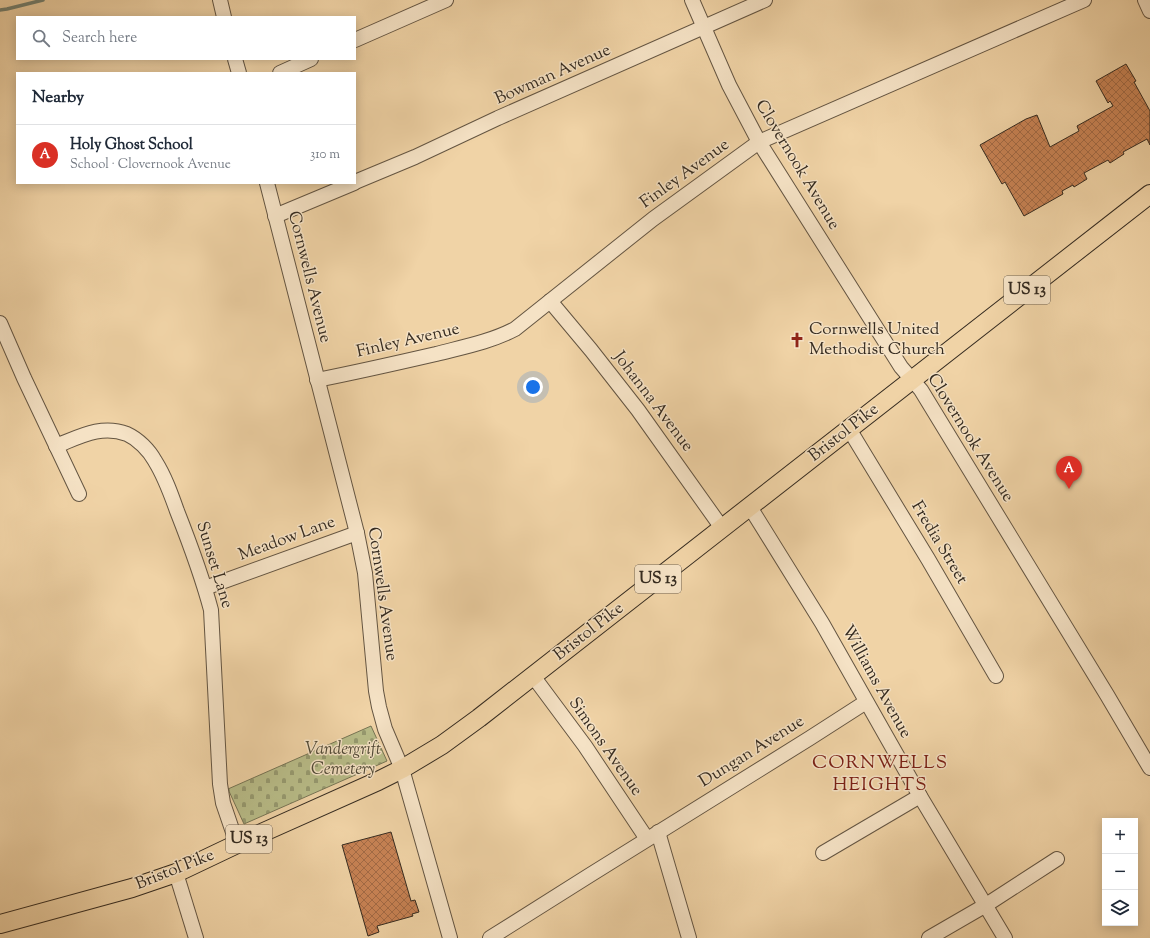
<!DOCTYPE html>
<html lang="en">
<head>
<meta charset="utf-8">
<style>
	:root { --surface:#fff; --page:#f6f6f7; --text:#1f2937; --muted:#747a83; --line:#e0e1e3; --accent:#d93025 }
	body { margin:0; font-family:"Sorts Mill Goudy",serif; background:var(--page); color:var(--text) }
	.controls { position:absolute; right:12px; bottom:12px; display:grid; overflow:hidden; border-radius:0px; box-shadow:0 2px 10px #0003 }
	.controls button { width:36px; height:36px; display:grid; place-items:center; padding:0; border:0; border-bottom:1px solid var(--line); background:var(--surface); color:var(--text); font:20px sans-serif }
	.you { position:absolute; left:533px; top:387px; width:14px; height:14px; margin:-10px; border:3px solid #fff; border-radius:50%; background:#1a73e8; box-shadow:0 0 0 6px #1a73e833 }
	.badge { display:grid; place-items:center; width:26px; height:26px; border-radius:50%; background:var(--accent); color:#fff; font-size:13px; font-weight:700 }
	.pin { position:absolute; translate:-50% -33px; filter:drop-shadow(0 1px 2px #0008) }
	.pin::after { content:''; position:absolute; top:21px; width:14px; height:12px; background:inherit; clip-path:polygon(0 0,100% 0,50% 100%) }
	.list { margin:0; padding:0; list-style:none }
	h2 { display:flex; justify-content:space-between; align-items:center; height:52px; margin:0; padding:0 16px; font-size:17px }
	h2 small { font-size:13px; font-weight:400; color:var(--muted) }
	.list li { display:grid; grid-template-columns:26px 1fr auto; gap:12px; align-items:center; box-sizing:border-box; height:60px; padding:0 16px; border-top:1px solid var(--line) }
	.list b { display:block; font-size:15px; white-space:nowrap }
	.list p { margin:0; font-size:13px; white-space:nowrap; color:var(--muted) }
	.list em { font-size:13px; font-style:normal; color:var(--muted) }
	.icon { flex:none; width:22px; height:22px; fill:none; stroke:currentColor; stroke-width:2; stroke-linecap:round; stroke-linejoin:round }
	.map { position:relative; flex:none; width:1150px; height:938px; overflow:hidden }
	.search { position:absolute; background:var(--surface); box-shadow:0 2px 10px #0003; left:16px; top:16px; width:340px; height:44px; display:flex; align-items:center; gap:10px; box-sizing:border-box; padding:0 14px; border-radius:0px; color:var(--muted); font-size:15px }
	.panel { position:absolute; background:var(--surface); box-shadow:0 2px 10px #0003; left:16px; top:72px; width:340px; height:112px; border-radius:0px }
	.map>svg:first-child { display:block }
</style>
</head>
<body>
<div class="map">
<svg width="1150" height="938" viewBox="0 0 1150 938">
	<defs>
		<pattern id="cemetery-stones" width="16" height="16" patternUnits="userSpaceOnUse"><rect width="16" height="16" fill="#b8bc88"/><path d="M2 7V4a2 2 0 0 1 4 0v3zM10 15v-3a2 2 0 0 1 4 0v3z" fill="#96996f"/></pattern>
		<pattern id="building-cross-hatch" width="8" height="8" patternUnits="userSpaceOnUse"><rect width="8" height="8" fill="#c88355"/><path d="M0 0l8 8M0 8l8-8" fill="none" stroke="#a36b46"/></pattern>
	</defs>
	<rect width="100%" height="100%" fill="#f0d3a6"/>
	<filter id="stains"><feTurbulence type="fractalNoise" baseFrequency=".005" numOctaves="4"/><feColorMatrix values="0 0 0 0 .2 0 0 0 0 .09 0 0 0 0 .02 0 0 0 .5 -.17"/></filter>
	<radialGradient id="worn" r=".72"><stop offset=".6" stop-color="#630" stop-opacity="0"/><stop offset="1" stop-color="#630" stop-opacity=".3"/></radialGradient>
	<polygon fill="url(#cemetery-stones)" stroke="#767454" points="371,726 387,761 244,824 228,789"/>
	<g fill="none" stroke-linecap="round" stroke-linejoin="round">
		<polyline stroke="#728071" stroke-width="3.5" points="0,10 7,9 43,0"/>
	</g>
	<g fill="url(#building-cross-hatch)" stroke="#352b20">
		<polygon points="1126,64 1136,81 1134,82 1150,111 1150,145 1147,139 1123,152 1124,154 1110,163 1108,160 1084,173 1087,179 1074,187 1073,185 1062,191 1063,194 1024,216 1005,182 1002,184 980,145 1026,119 1037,115 1050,147 1079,131 1077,126 1113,106 1110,101 1108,103 1096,81"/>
		<polygon points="391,832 411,901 415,900 419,912 412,914 413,916 377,926 379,932 368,936 342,845"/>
	</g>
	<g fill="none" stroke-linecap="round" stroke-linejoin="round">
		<g stroke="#645542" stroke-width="16">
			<g id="minor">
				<polyline points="220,0 224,17"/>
				<polyline points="692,0 729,85 759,142 901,367 921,390 1107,695 1150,768"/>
				<polyline points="1145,0 1150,11"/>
				<polyline points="355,40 446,0"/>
				<polyline points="235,59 239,73"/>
				<polyline points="280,73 311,59"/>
				<polyline points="355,182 415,157 498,118 765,0"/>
				<polyline points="267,183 357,533 365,573 376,691 379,707 385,729 402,769 450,938"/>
				<polyline points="275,216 354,183"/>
				<polyline points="550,301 591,350 638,410 722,528"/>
				<polyline points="0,323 24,378 79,494"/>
				<path d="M317 380C357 372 397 363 436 354 463 347 490 342 515 329L653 219 759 142 1084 0"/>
				<polyline points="849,429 928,559 996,676"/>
				<path d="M56 446C79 437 101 424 127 434 138 439 149 450 155 461 165 477 171 494 177 511 190 544 202 576 211 610L220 784 223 803 237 844"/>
				<polyline points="750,507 822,623 920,796 1005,938"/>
				<polyline points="205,588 357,533"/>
				<polyline points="533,676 585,746 647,839"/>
				<polyline points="658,832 689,938"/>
				<polyline points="823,853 920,796"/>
				<polyline points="176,873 196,938"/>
				<polyline points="490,938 590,875 810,738 866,702"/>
				<polyline points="929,938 986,905 1057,859"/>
			</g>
		</g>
		<g stroke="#352b20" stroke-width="20">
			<polyline id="major" points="0,924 132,888 176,873 237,844 378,781 402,769 442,745 479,718 1150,194"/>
		</g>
		<use href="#minor" stroke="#f5e2c5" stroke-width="14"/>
		<use href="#major" stroke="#f0d3a6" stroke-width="18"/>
	</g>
	<defs>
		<g id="church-bare" transform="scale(1.2)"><path d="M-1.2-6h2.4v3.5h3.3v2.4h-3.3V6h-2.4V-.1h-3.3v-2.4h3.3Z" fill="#8f2418" stroke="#f5e2c5" stroke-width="2.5" paint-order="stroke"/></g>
	</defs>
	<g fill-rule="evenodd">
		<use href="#church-bare" x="797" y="340"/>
	</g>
	<g text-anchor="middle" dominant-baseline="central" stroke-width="3" stroke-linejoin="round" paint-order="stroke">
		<g fill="#f5e2c5" stroke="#6f6252" stroke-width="1">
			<rect x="1004" y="276" width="46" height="28" rx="3"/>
			<rect x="635" y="565" width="46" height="28" rx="3"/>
			<rect x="226" y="825" width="46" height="28" rx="3"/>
		</g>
		<g font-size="16" font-weight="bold" fill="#352b20">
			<text x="1027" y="290">US 13</text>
			<text x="658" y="579">US 13</text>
			<text x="249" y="839">US 13</text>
		</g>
		<g font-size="17" fill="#352b20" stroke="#f5e2c5">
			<text transform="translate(553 75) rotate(-24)">Bowman Avenue</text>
			<text transform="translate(797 165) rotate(59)">Clovernook Avenue</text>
			<text transform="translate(685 174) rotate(-36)">Finley Avenue</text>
			<text transform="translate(309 277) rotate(76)">Cornwells Avenue</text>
			<text transform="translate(408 341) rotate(-13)">Finley Avenue</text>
			<text transform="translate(653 402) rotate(53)">Johanna Avenue</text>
			<text transform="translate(844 433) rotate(-38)">Bristol Pike</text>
			<text transform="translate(970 438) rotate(58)">Clovernook Avenue</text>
			<text transform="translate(287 539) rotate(-20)">Meadow Lane</text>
			<text transform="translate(939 543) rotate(59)">Fredia Street</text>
			<text transform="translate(214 565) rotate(73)">Sunset Lane</text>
			<text transform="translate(382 594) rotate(82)">Cornwells Avenue</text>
			<text transform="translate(589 632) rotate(-38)">Bristol Pike</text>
			<text transform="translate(876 682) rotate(61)">Williams Avenue</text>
			<text transform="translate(605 747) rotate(55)">Simons Avenue</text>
			<text transform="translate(752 752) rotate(-32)">Dungan Avenue</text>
			<text transform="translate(175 870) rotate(-22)">Bristol Pike</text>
		</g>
		<g font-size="17" fill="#352b20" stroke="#f5e2c5" text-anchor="start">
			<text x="809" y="330">Cornwells United<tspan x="809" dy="20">Methodist Church</tspan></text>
		</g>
		<g font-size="17" font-style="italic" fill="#4f4835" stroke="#f5e2c5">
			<text x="343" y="750">Vandergrift<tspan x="343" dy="20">Cemetery</tspan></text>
		</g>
		<g font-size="19" letter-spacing="1" fill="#7a1f14" stroke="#f5e2c5">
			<text x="880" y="763">CORNWELLS<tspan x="880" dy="22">HEIGHTS</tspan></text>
		</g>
	</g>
	<rect width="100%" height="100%" filter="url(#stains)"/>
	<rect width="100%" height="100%" fill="url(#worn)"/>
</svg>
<div class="controls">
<button>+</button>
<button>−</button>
<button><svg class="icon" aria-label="layers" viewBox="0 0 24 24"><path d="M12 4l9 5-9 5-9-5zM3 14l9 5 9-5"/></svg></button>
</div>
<div class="you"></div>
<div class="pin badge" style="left:1069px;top:489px">A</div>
<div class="search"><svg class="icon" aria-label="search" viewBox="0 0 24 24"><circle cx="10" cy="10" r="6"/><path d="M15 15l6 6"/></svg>Search here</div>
<section class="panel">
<h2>Nearby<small></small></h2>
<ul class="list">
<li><span class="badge">A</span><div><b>Holy Ghost School</b><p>School · Clovernook Avenue</p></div><em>310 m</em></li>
</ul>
</section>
</div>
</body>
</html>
